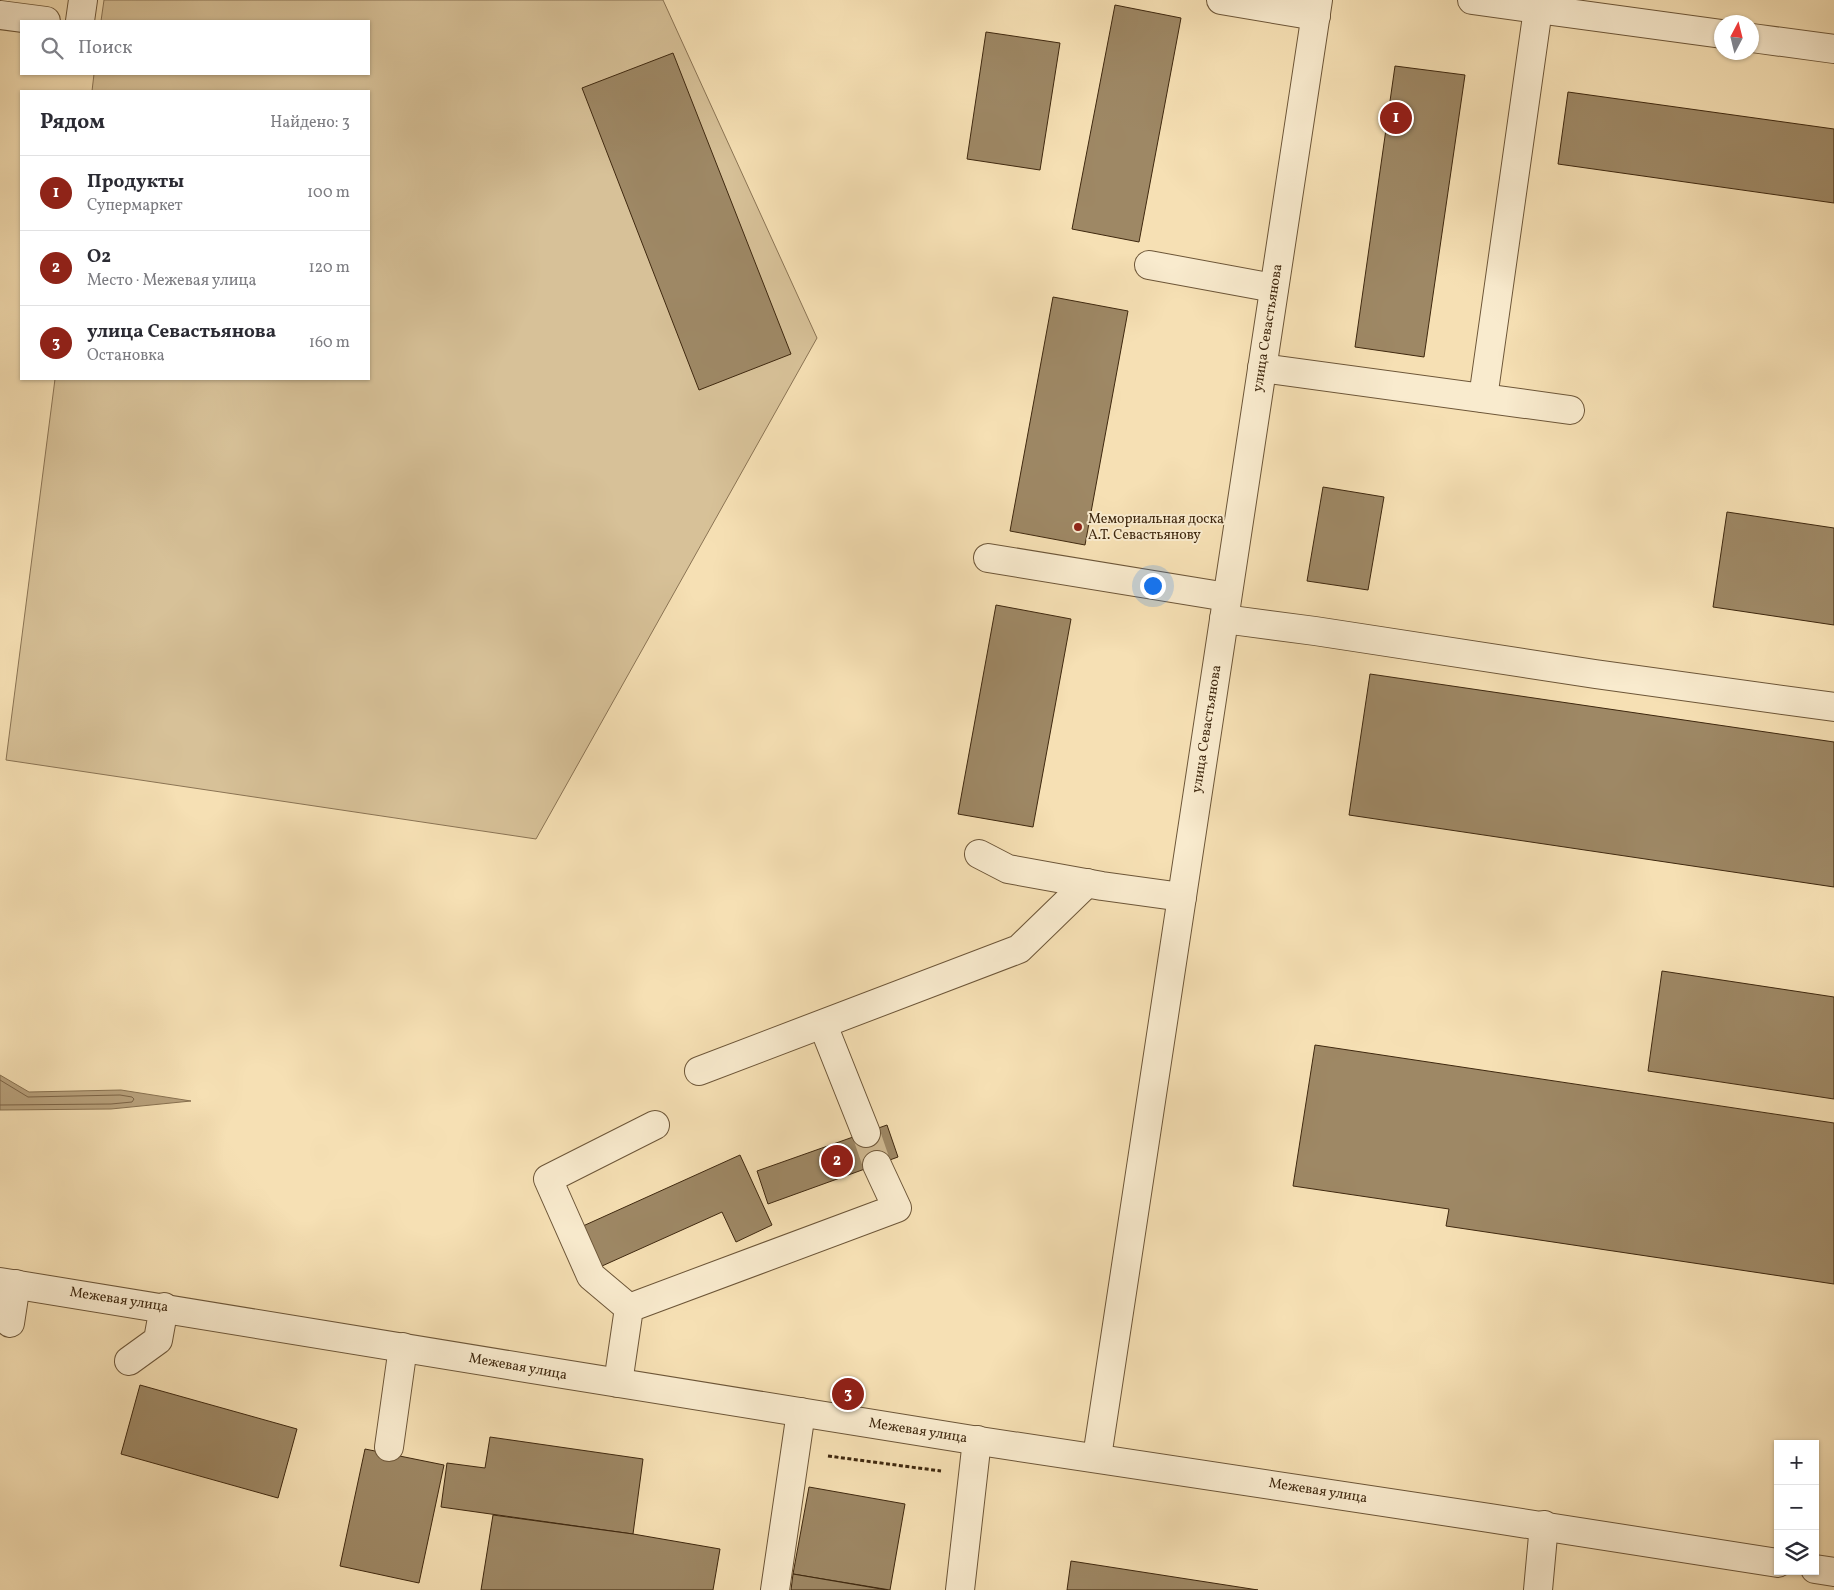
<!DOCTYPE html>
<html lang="ru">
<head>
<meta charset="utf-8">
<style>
	:root { --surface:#fff; --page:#f7f7f7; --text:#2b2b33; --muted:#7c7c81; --line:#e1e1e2; --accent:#8f2418 }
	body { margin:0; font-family:Vollkorn,serif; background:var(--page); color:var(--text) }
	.controls { position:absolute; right:15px; bottom:15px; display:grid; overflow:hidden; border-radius:0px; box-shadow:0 1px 4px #0004 }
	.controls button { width:45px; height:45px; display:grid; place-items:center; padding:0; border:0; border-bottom:1px solid var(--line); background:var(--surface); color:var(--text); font:25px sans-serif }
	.compass { position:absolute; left:1714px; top:15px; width:45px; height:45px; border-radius:50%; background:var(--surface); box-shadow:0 1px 4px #0004; rotate:7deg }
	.you { position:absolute; left:1152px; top:585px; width:18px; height:18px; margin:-12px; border:4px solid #fff; border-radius:50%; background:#1a73e8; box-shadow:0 0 0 8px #1a73e833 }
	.badge { display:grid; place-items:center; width:32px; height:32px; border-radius:50%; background:var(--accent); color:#fff; font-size:16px; font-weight:700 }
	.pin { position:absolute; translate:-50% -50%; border:2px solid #fff; box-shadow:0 1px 5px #0006 }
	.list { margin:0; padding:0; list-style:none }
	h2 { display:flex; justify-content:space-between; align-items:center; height:65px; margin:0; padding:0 20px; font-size:21px }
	h2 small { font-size:16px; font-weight:400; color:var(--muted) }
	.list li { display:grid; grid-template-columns:32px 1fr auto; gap:15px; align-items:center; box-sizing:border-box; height:75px; padding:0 20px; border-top:1px solid var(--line) }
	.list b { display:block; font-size:19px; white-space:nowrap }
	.list p { margin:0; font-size:16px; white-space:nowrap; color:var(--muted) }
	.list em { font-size:16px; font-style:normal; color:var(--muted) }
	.icon { flex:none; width:28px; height:28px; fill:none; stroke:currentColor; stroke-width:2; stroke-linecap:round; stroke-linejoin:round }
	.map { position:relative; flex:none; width:1834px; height:1590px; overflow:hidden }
	.search { position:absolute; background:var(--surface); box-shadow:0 1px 4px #0004; left:20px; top:20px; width:350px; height:55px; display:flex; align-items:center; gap:12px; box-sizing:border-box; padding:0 18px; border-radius:0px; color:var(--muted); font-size:19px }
	.panel { position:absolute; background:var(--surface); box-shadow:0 1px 4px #0004; left:20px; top:90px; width:350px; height:290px; border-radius:0px }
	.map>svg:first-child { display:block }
</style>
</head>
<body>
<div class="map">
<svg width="1834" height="1590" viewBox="0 0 1834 1590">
	<rect width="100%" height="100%" fill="#f6e0b4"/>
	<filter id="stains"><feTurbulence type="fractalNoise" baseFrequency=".004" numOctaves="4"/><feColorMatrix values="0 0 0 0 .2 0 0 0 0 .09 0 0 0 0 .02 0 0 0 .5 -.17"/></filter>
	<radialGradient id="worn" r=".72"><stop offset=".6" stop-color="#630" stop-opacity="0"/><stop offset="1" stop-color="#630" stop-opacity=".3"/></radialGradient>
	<polygon fill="#d7c198" stroke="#8b7454" points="104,0 663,0 817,338 536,839 6,760 55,379 369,379 369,91 92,91 94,74 369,74 369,21 101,21"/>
	<polygon fill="#b8a17c" stroke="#887150" points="0,1075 29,1092 121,1090 191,1101 111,1109 0,1110"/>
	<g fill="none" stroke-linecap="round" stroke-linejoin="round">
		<polyline stroke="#7c6446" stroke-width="1" points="0,1080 28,1097 120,1095 132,1097 134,1099 132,1102 111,1104 0,1105"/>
	</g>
	<g fill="#9e8865" stroke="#3f280f">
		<polygon points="1115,5 1181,18 1139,242 1072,229"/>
		<polygon points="986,32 1060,43 1040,170 967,159"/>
		<polygon points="673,53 791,354 699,390 582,88"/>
		<polygon points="1395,66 1465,75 1424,357 1355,347"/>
		<polygon points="1568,92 1834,129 1834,203 1558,164"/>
		<polygon points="1053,297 1128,311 1085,545 1010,531"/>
		<polygon points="1323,487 1384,497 1368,590 1307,581"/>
		<polygon points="1727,512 1834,528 1834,625 1713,607"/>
		<polygon points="996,605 1071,619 1033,827 958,814"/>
		<polygon points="1370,674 1834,742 1834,887 1349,815"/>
		<polygon points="1662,971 1834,997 1834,1099 1648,1071"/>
		<polygon points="1315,1045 1834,1123 1834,1284 1446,1226 1449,1209 1293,1186"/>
		<polygon points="887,1125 898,1157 768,1204 757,1171"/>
		<polygon points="740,1155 772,1225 736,1242 722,1212 602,1266 583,1226"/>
		<polygon points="140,1385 297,1429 278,1498 121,1454"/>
		<polygon points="490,1437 643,1459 633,1534 441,1507 447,1463 485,1468"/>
		<polygon points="365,1449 444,1465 419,1583 340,1566"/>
		<polygon points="809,1487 905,1504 890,1590 793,1574"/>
		<polygon points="493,1515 633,1534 720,1549 713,1590 481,1590"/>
		<polygon points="1071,1561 1258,1590 1067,1590"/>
		<polygon points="793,1574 887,1590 791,1590"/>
	</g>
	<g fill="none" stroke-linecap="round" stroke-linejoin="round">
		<polyline stroke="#d1bb93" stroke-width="28" stroke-dasharray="28 14" stroke-linecap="butt" points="866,1133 877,1165"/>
		<g stroke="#6d5638" stroke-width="30">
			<g id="minor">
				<polyline points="1221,0 1316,16"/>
				<polyline points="1472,0 1722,34"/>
				<polyline points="0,15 46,21"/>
				<polyline points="80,21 83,0"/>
				<polyline points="1752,38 1834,49"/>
				<polyline points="1149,265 1274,288"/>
				<polyline points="1262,368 1570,410"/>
				<polyline points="1483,398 1538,9"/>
				<polyline points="988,558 1227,597"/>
				<polyline points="1224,619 1315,631 1595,674 1834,707"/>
				<polyline points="979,854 1008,869 1102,886 1182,897"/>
				<polyline points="823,1025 866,1133"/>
				<polyline points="699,1071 1019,949 1087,883"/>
				<path d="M0 1282C325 1333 648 1390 973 1440 1241 1481 1510 1520 1778 1563"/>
				<polyline points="629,1308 591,1276 548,1179 655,1125"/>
				<polyline points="10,1323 16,1284"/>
				<polyline points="129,1361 158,1340 164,1307"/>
				<polyline points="618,1383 629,1308 897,1208 877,1165"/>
				<polyline points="389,1447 403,1347"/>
				<polyline points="1097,1457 1318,0"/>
				<polyline points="1815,1569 1834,1572"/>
				<polyline points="775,1590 801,1412"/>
				<polyline points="960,1590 977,1440"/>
				<polyline points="1538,1590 1544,1525"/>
			</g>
		</g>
		<polyline stroke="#3f280f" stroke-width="3" stroke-dasharray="4 2.5" stroke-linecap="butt" points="828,1456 941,1471"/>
		<use href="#minor" stroke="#f9ebce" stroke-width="28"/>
	</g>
	<circle fill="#8f2418" stroke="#f9ebce" stroke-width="2" cx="1078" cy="527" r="5"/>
	<g text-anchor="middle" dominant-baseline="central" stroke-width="4" stroke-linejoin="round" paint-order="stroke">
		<g font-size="14" fill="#3f280f" stroke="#f9ebce">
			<text transform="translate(1268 328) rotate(-81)">улица Севастьянова</text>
			<text transform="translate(1207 729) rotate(-81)">улица Севастьянова</text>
			<text transform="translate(119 1300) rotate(9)">Межевая улица</text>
			<text transform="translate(518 1367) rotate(10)">Межевая улица</text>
			<text transform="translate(918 1431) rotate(9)">Межевая улица</text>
			<text transform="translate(1318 1491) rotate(9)">Межевая улица</text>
		</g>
		<g font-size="14" fill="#3f280f" stroke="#f9ebce" text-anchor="start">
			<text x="1088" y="519">Мемориальная доска<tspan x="1088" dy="16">А.Т. Севастьянову</tspan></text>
		</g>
	</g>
	<rect width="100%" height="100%" filter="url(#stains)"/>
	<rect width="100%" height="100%" fill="url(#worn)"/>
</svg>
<div class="controls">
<button>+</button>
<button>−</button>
<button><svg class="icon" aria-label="layers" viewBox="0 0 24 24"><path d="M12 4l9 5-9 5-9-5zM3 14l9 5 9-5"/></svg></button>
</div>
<svg class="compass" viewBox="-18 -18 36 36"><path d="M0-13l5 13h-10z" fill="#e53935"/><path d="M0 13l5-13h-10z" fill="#7c7c81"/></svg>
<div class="you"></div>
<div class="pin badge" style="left:1396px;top:118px">1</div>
<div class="pin badge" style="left:837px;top:1161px">2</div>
<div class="pin badge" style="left:848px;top:1394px">3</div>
<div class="search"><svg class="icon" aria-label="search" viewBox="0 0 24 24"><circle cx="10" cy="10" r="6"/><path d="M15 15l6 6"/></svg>Поиск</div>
<section class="panel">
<h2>Рядом<small>Найдено: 3</small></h2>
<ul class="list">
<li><span class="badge">1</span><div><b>Продукты</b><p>Супермаркет</p></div><em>100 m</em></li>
<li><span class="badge">2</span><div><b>O2</b><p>Место · Межевая улица</p></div><em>120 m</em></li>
<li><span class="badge">3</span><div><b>улица Севастьянова</b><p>Остановка</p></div><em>160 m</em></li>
</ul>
</section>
</div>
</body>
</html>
